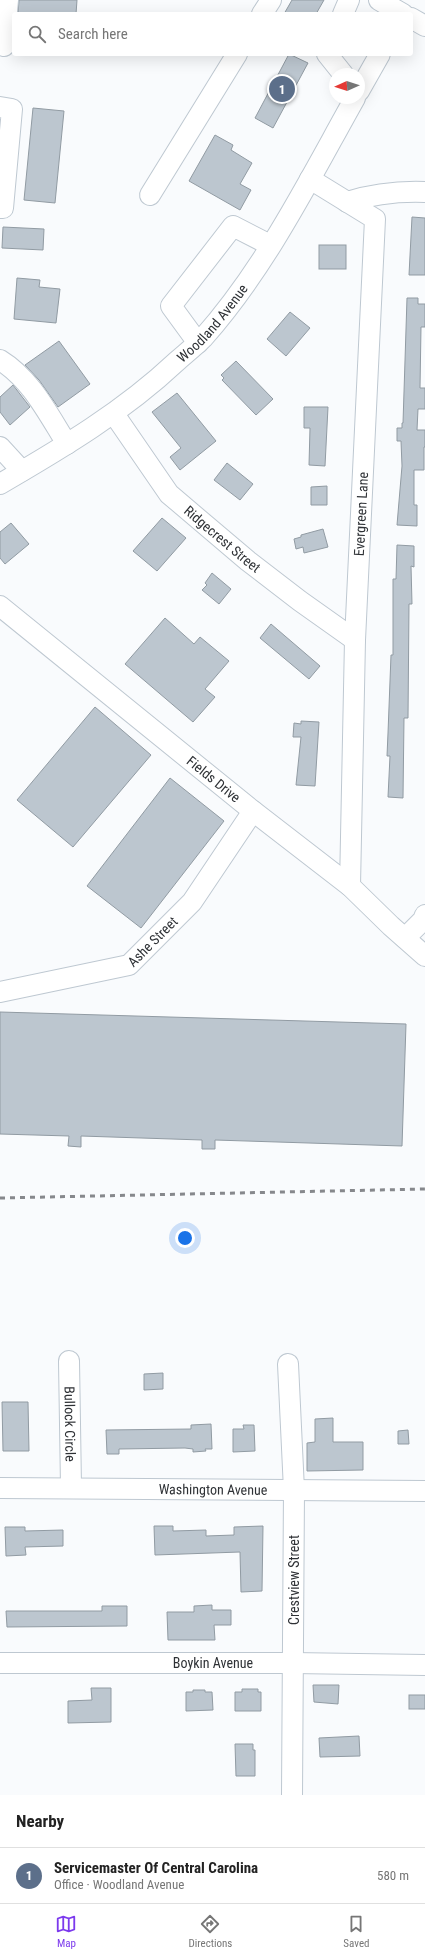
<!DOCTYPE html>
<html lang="en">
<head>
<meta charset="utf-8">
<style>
	:root { --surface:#fff; --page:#f2f2f2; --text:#222; --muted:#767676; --line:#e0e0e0; --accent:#7c3aed }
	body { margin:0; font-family:"Roboto Condensed",sans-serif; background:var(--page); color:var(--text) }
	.compass { position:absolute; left:329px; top:68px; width:36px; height:36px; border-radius:50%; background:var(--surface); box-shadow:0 4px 16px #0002; rotate:267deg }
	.you { position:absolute; left:185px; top:1238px; width:14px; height:14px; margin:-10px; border:3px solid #fff; border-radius:50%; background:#1a73e8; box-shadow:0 0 0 6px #1a73e833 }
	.badge { display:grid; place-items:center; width:26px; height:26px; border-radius:50%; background:var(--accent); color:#fff; font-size:13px; font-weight:700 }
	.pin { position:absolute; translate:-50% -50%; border:2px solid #fff; box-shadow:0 1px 4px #0006 }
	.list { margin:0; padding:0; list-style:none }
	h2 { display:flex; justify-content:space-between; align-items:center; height:52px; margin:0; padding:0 16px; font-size:17px }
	h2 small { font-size:13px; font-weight:400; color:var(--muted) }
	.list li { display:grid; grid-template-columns:26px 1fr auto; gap:12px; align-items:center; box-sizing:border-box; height:56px; padding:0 16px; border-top:1px solid var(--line) }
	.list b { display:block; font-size:15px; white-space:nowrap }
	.list p { margin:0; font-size:13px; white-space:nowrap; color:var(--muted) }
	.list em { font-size:13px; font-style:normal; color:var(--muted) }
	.icon { flex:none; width:22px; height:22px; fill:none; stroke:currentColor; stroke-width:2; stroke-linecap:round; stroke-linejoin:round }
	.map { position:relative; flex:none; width:425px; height:1795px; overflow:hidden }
	.search { position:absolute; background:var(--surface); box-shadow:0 4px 16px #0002; left:12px; right:12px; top:12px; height:44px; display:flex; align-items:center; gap:10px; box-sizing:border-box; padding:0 14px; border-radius:4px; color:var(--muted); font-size:15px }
	.sheet { height:108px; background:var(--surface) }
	nav { display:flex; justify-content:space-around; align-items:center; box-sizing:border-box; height:56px; border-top:1px solid var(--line); background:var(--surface); font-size:11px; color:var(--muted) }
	nav a { display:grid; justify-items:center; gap:2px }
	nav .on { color:var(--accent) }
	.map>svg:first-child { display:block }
</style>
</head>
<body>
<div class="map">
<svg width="425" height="1795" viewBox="0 0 425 1795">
	<rect width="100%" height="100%" fill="#f9fbfd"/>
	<g fill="#bcc6cf" stroke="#919ba3">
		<polygon points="19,0 77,0 76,14 18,14"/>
		<polygon points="292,0 324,0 316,14 284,14"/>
		<polygon points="289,54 308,63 273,128 255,118"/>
		<polygon points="33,108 64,111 55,203 24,200"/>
		<polygon points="215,135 233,145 231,150 252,163 240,184 251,190 240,210 189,181"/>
		<polygon points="412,217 425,218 425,275 409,275"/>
		<polygon points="3,227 44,229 43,250 2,248"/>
		<rect x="319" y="245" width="27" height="24"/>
		<polygon points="17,278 40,280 39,287 60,289 56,323 14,319"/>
		<polygon points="407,298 418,298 418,304 425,304 425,327 421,327 420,388 425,388 425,409 418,409 417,430 425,430 425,447 424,447 424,470 414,470 414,505 417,505 417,526 397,525 402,466 401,441 397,441 397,428 402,428 402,423 403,423"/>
		<polygon points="290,312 310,328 286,356 267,339"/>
		<polygon points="59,341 90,384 58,407 39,380 25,365"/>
		<polygon points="236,361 273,399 256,415 222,380 224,378 221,375"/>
		<polygon points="13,385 30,407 10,425 0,412 0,397"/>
		<polygon points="177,393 216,441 180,470 170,457 181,448 152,412"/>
		<polygon points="304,407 328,407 325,466 309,465 310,428 304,428"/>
		<polygon points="227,463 253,484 240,500 214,480"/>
		<polygon points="327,486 327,505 311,505 311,487"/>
		<polygon points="162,518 186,538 157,571 133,551"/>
		<polygon points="11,523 29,544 5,564 0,558 0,532"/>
		<polygon points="323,529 328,547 304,553 303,547 296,549 294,539 301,537 301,535"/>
		<polygon points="397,545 414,546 414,567 411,566 412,604 409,604 408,718 404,718 403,798 388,797 390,756 387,756 388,733 391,655 393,655 393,579 396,579"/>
		<polygon points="212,573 231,589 219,604 202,590 207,585 205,583"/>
		<polygon points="165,618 194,644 200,637 229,661 205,689 215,697 193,722 125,664"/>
		<polygon points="271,624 320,666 309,679 260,638"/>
		<polygon points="95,707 151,755 73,847 17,800"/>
		<polygon points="301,721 319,722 315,786 296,785 301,737 293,737 294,723 301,724"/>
		<polygon points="170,778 224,821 141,928 87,886"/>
		<polygon points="0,1012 406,1024 402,1146 215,1140 215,1149 202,1149 202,1140 81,1136 81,1147 68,1146 69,1136 0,1134"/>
		<polygon points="163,1373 163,1389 144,1390 144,1374"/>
		<polygon points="2,1402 28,1402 29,1451 3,1451"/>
		<polygon points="333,1418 333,1442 363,1442 363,1470 307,1471 307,1443 315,1442 315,1419"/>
		<polygon points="211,1424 212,1449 205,1449 206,1451 193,1452 193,1449 185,1448 119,1449 119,1454 107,1454 106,1430 191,1429 191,1425"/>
		<polygon points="243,1425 254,1425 255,1451 233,1452 233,1429 244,1429"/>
		<polygon points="408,1430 409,1444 398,1444 398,1431"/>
		<polygon points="154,1526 173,1526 173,1531 206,1530 206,1536 234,1535 234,1527 263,1526 262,1591 241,1592 240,1552 155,1555"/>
		<polygon points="5,1527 25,1527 25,1531 63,1530 63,1546 25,1547 26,1555 6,1556"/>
		<polygon points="212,1605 212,1610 231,1610 231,1625 214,1625 215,1640 168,1640 167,1612 194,1612 194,1606"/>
		<polygon points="102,1606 127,1606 127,1626 7,1627 6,1611 102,1611"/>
		<polygon points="313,1685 339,1685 338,1704 314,1702"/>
		<polygon points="91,1688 111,1688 111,1722 68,1723 68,1701 92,1700"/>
		<polygon points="242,1689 258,1689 258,1692 261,1692 261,1711 235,1711 235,1692 242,1692"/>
		<polygon points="193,1690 205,1690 205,1692 212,1692 213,1710 186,1711 186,1692 193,1692"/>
		<rect x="409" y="1695" width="16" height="14"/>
		<polygon points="359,1736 360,1756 320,1757 319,1738"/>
		<polygon points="235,1744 253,1744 253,1750 255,1750 255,1776 236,1776"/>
	</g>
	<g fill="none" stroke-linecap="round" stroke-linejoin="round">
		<g stroke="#bec8d1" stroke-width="22">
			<g id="minor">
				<polyline points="379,0 403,14"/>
				<polyline points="262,14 271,0"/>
				<polyline points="343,14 349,0"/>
				<polyline points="411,18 425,26"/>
				<polyline points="0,45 4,46 8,0"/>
				<polyline points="327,54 343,74"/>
				<polyline points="359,91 380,54"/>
				<polyline points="0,107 12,109 3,208 0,208"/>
				<polyline points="310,179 375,219 355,640 350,886"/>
				<polyline points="150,195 237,54"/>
				<path d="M347 202C373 194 398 191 425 192"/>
				<polyline points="198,343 171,306 233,226 270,245"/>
				<path d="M0 360C31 379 48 414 67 444"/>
				<path id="s1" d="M114 414 169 494 248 561 300 601 355 640"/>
				<polyline points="0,447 22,471"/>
				<path id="s2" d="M0 484C62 448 124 411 176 362 185 354 195 346 203 338 266 267 309 180 355 98"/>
				<path id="s3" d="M0 606 253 811 350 886 391 926 425 956"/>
				<polyline points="405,938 423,920 425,915"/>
				<path id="s4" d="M0 992 129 965 192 902 253 811"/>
				<path id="s5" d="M69 1361 71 1487"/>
				<polyline points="288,1364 294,1490 292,1795"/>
				<path id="s6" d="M0 1488 425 1491"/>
				<path id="s7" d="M0 1663H293L425 1665"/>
			</g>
		</g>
		<use href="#minor" stroke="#fff" stroke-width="20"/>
		<polyline stroke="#86888c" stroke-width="3" stroke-dasharray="5 5" stroke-linecap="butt" points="0,1198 425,1189"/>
	</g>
	<g text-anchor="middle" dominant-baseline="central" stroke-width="3.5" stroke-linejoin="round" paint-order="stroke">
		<g font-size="14" fill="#2e3135" stroke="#fff">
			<text stroke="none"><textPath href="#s2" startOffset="268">Woodland Avenue</textPath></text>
			<text transform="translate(361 514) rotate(-87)">Evergreen Lane</text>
			<text stroke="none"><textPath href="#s1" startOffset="167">Ridgecrest Street</textPath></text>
			<text stroke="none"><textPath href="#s3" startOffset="275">Fields Drive</textPath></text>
			<text stroke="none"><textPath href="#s4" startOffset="165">Ashe Street</textPath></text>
			<text stroke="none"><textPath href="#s5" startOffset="63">Bullock Circle</textPath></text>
			<text stroke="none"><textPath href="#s6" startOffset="213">Washington Avenue</textPath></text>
			<text transform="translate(294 1580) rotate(-90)">Crestview Street</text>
			<text stroke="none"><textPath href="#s7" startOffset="213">Boykin Avenue</textPath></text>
		</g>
	</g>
</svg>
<svg class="compass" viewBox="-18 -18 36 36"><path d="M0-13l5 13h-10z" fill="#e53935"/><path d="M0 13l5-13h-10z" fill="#767676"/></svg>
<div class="you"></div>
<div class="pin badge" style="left:282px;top:89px;background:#5c6f8a">1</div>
<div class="search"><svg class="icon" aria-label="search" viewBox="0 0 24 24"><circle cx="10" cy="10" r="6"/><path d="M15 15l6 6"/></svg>Search here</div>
</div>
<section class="sheet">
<h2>Nearby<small></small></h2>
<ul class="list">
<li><span class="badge" style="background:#5c6f8a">1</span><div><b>Servicemaster Of Central Carolina</b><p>Office · Woodland Avenue</p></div><em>580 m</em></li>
</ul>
</section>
<nav>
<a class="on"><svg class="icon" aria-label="map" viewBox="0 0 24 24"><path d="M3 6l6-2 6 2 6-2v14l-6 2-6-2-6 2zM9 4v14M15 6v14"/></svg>Map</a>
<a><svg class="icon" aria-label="directions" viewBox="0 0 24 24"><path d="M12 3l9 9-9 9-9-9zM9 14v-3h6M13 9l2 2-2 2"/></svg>Directions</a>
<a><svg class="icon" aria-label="saved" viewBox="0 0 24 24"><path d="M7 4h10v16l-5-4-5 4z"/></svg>Saved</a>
</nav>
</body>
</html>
